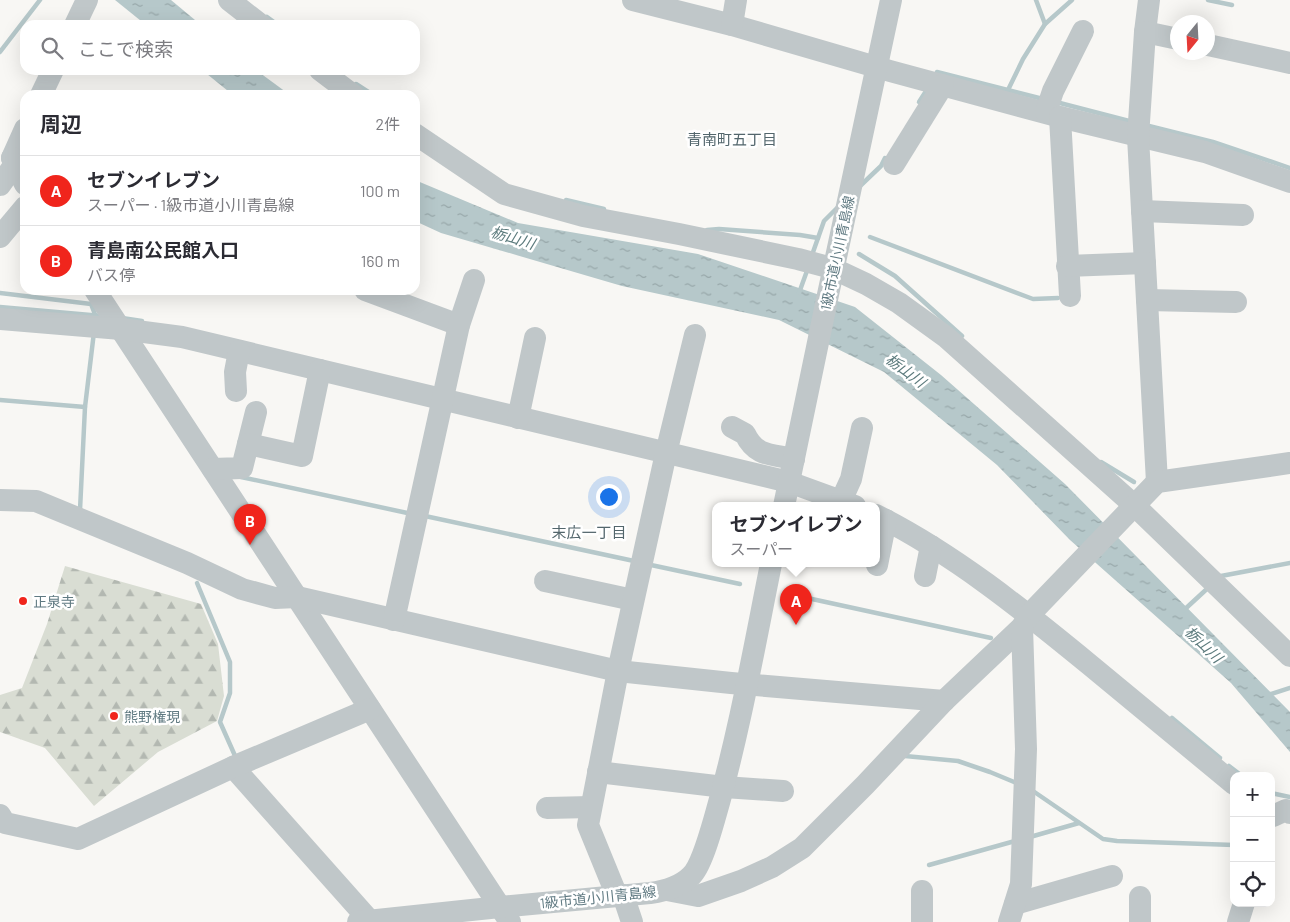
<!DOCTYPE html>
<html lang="ja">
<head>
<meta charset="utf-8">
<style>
	:root { --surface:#fff; --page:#f7f7f7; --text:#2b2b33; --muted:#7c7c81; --line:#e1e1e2; --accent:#f0251c }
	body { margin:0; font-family:Barlow,"Noto Sans JP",sans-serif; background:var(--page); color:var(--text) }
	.controls { position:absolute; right:15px; bottom:15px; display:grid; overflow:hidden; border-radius:10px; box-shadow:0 5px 20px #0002 }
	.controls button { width:45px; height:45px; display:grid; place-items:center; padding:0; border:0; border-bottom:1px solid var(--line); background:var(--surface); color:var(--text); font:25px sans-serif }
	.compass { position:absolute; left:1170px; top:15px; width:45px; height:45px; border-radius:50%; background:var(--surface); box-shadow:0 5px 20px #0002; rotate:198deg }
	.you { position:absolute; left:608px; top:496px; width:18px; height:18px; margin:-12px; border:4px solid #fff; border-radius:50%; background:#1a73e8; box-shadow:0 0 0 8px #1a73e833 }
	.badge { display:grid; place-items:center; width:32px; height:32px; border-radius:50%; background:var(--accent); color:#fff; font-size:16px; font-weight:700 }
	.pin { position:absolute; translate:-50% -41px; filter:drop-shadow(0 1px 2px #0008) }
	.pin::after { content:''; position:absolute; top:26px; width:18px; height:15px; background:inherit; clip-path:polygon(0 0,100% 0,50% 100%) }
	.popup { position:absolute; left:712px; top:502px; width:168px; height:65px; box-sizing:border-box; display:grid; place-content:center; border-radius:10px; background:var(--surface); filter:drop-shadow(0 1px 4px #0005); font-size:16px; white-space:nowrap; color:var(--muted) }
	.popup b { font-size:19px; color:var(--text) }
	.popup::after { content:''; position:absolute; left:50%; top:100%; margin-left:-10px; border:10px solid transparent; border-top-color:var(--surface) }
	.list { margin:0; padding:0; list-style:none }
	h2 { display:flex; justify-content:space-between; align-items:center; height:65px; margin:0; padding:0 20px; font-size:21px }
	h2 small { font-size:16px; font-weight:400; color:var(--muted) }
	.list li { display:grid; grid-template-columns:32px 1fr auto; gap:15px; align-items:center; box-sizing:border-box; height:70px; padding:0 20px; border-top:1px solid var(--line) }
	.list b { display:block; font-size:19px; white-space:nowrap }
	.list p { margin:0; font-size:16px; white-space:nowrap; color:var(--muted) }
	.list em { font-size:16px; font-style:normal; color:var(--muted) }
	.icon { flex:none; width:28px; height:28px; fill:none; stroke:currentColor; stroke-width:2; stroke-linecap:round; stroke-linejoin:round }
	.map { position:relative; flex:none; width:1290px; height:922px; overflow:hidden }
	.search { position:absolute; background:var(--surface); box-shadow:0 5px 20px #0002; left:20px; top:20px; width:400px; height:55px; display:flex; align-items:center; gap:12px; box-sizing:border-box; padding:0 18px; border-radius:15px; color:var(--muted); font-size:19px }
	.panel { position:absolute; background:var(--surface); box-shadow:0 5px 20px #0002; left:20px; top:90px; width:400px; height:205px; border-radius:15px }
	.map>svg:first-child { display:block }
</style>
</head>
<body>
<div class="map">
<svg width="1290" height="922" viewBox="0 0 1290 922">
	<defs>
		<pattern id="forest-firs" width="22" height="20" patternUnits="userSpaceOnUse" patternTransform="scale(1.25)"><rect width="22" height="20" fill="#d9ddd3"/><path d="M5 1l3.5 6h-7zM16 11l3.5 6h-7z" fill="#b3b8b1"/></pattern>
		<pattern id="water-ripples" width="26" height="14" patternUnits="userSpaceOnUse" patternTransform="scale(1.25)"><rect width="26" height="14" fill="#b6c8ca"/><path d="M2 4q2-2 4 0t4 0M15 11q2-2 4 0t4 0" fill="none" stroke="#97a7a9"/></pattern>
	</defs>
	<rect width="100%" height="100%" fill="#f8f7f4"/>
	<polygon fill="url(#forest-firs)" points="65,566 201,604 218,644 224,696 217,721 158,752 94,806 45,748 0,732 0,695 22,688 47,624"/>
	<g fill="url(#water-ripples)">
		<polygon points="115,0 171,0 201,25 146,25"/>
		<polygon points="202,70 256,70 290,95 233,95"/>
		<polygon points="415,180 518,223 698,254 855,307 941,375 1065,484 1290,712 1290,752 1231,683 1070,540 997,465 884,372 779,320 622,286 441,233 415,221"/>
	</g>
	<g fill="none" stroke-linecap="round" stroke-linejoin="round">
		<g stroke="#b6c8ca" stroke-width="4.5">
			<polyline points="1036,0 1045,24"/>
			<polyline points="1208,0 1232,5"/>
			<polyline points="267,17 278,25"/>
			<polyline points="0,52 40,0"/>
			<polyline points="935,77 937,72 1043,99"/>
			<polyline points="356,84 373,95"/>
			<polyline points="1008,90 1023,59 1045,24 1072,0"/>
			<polyline points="919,102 928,88"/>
			<polyline points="1056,102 1133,122"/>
			<polyline points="1145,125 1213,142 1290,168"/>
			<polyline points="859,187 881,166 885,158"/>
			<polyline points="566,200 604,209"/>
			<polyline points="707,230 719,229 800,235 818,238"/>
			<polyline points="870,237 1033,299 1058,298"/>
			<polyline points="859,254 895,276 962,336"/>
			<polyline points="812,255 824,221 837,208"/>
			<polyline points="0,293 91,304 96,317"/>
			<polyline points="799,293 808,268"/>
			<polyline points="0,307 102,316"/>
			<polyline points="122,318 142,321"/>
			<polyline points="0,400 85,407"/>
			<polyline points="1101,462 1134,482"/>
			<polyline points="241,477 412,514"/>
			<polyline points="80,510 85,407 94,332"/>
			<polyline points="425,516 634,561"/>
			<polyline points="651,565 740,584"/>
			<polyline points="1219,578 1221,576 1290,563"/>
			<polyline points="197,583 230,662 230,693 220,722 236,758"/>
			<polyline points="789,594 991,638"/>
			<polyline points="1184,610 1209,587"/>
			<polyline points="1268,695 1290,688"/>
			<polyline points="1172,718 1220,758"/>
			<polyline points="905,756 958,761 990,772 1019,784"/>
			<polyline points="1229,766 1242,776"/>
			<polyline points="1033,791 1103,839 1117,841 1234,845"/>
			<polyline points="1271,793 1290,797"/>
			<polyline points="1030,837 1079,823"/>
			<polyline points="929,865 1015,841"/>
		</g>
		<g stroke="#c0c7c9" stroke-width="22">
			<polyline points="229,0 261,25"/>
			<polyline points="633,0 732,25 890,71 1060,117 1205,152 1290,182"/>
			<polyline points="1149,0 1145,32 1138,137 1157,482"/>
			<polyline points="75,25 87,0"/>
			<polyline points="732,25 736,0"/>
			<polyline points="1145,32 1178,39"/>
			<polyline points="1208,45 1290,63"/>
			<polyline points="320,70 353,95"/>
			<polyline points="41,95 53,70"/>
			<polyline points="1046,112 1053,91 1083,31"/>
			<polyline points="1060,117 1070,296"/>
			<polyline points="415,134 504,194 583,216 679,234 798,259 832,268 866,284 899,303 946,337 1135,506 1290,656"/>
			<polyline points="12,158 25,129"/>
			<polyline points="12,158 25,184"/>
			<polyline points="894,164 943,85"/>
			<polyline points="0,185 15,164"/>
			<polyline points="1142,211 1243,215"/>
			<polyline points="0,237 25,207"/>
			<polyline points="1067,266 1145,263"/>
			<polyline points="95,290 510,922"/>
			<polyline points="365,290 459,325"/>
			<polyline points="1147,300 1236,302"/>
			<polyline points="0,319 121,329 182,337 789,482 855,506"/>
			<polyline points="236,391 235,372 239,351"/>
			<polyline points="518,418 535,338"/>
			<path d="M732 427 745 434C756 457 772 454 794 459"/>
			<polyline points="248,444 256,412"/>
			<polyline points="213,469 242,468 248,444 302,456 320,370"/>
			<polyline points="0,500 36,501 187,563 242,589 275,598 297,597 618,671 731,683 944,701"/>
			<polyline points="841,501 851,479 862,428"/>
			<path d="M784 506C819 337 854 169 891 0"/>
			<path d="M876 515C954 554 1023 610 1090 665 1138 705 1186 744 1234 784"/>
			<polyline points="877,565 886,520"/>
			<polyline points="925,576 931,546"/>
			<polyline points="545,581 633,600"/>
			<polyline points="394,620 459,325 474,280"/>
			<polyline points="233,767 370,921"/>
			<polyline points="598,772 724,787 783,791"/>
			<polyline points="547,808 591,807"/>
			<polyline points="0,815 5,823 78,839 233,767 370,709"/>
			<polyline points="1273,816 1286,810 1290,813"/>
			<polyline points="667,890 698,896 741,881 772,867 802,848 865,785 944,701 1022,627 1029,615 1157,482 1290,463"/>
			<polyline points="623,895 632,922"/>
			<polyline points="617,896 588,825 618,671 666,453 695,335"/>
			<polyline points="1015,904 1112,876"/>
			<path d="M358 922 500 907 650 893C665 891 680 887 691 876 701 867 711 831 715 817 739 734 754 648 771 564"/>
			<polyline points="922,922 922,891"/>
			<polyline points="1009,922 1021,884 1026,749 1022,627"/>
			<polyline points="1140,922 1140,897"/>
			<polyline points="1238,922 1244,903"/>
		</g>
	</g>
	<g fill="#f0251c" stroke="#fff" stroke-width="2">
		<circle cx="23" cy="601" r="5"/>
		<circle cx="114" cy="716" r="5"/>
	</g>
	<g text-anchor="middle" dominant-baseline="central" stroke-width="5" stroke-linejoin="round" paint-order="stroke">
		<g font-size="14" fill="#607a82" stroke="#fff">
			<text transform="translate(837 253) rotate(-78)">1級市道小川青島線</text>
			<text transform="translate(598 897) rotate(-6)">1級市道小川青島線</text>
		</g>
		<g font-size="14" fill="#607a82" stroke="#fff" text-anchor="start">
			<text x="33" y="601">正泉寺</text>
			<text x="124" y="716">熊野権現</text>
		</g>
		<g font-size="15" fill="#53666c" stroke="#fff">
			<text x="732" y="139">青南町五丁目</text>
			<text x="589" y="532">末広一丁目</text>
		</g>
		<g font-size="15" font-style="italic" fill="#5b7a7c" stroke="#fff">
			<text transform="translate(513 237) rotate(17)">栃山川</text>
			<text transform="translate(906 370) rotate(37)">栃山川</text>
			<text transform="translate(1204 644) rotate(44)">栃山川</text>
		</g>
	</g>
</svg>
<div class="controls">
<button>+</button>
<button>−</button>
<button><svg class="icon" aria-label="locate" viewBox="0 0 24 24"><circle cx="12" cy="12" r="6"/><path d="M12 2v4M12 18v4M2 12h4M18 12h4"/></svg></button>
</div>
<svg class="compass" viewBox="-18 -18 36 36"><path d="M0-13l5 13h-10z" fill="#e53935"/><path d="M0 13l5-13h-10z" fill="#7c7c81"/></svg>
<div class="you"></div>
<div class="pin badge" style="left:796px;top:625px">A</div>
<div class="popup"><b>セブンイレブン</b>スーパー</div>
<div class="pin badge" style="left:250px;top:545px">B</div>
<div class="search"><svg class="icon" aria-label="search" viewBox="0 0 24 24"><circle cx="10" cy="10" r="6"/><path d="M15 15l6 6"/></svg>ここで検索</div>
<section class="panel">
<h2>周辺<small>2件</small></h2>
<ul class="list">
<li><span class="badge">A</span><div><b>セブンイレブン</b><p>スーパー · 1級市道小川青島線</p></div><em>100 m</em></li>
<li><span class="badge">B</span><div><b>青島南公民館入口</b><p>バス停</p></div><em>160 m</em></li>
</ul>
</section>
</div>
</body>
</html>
